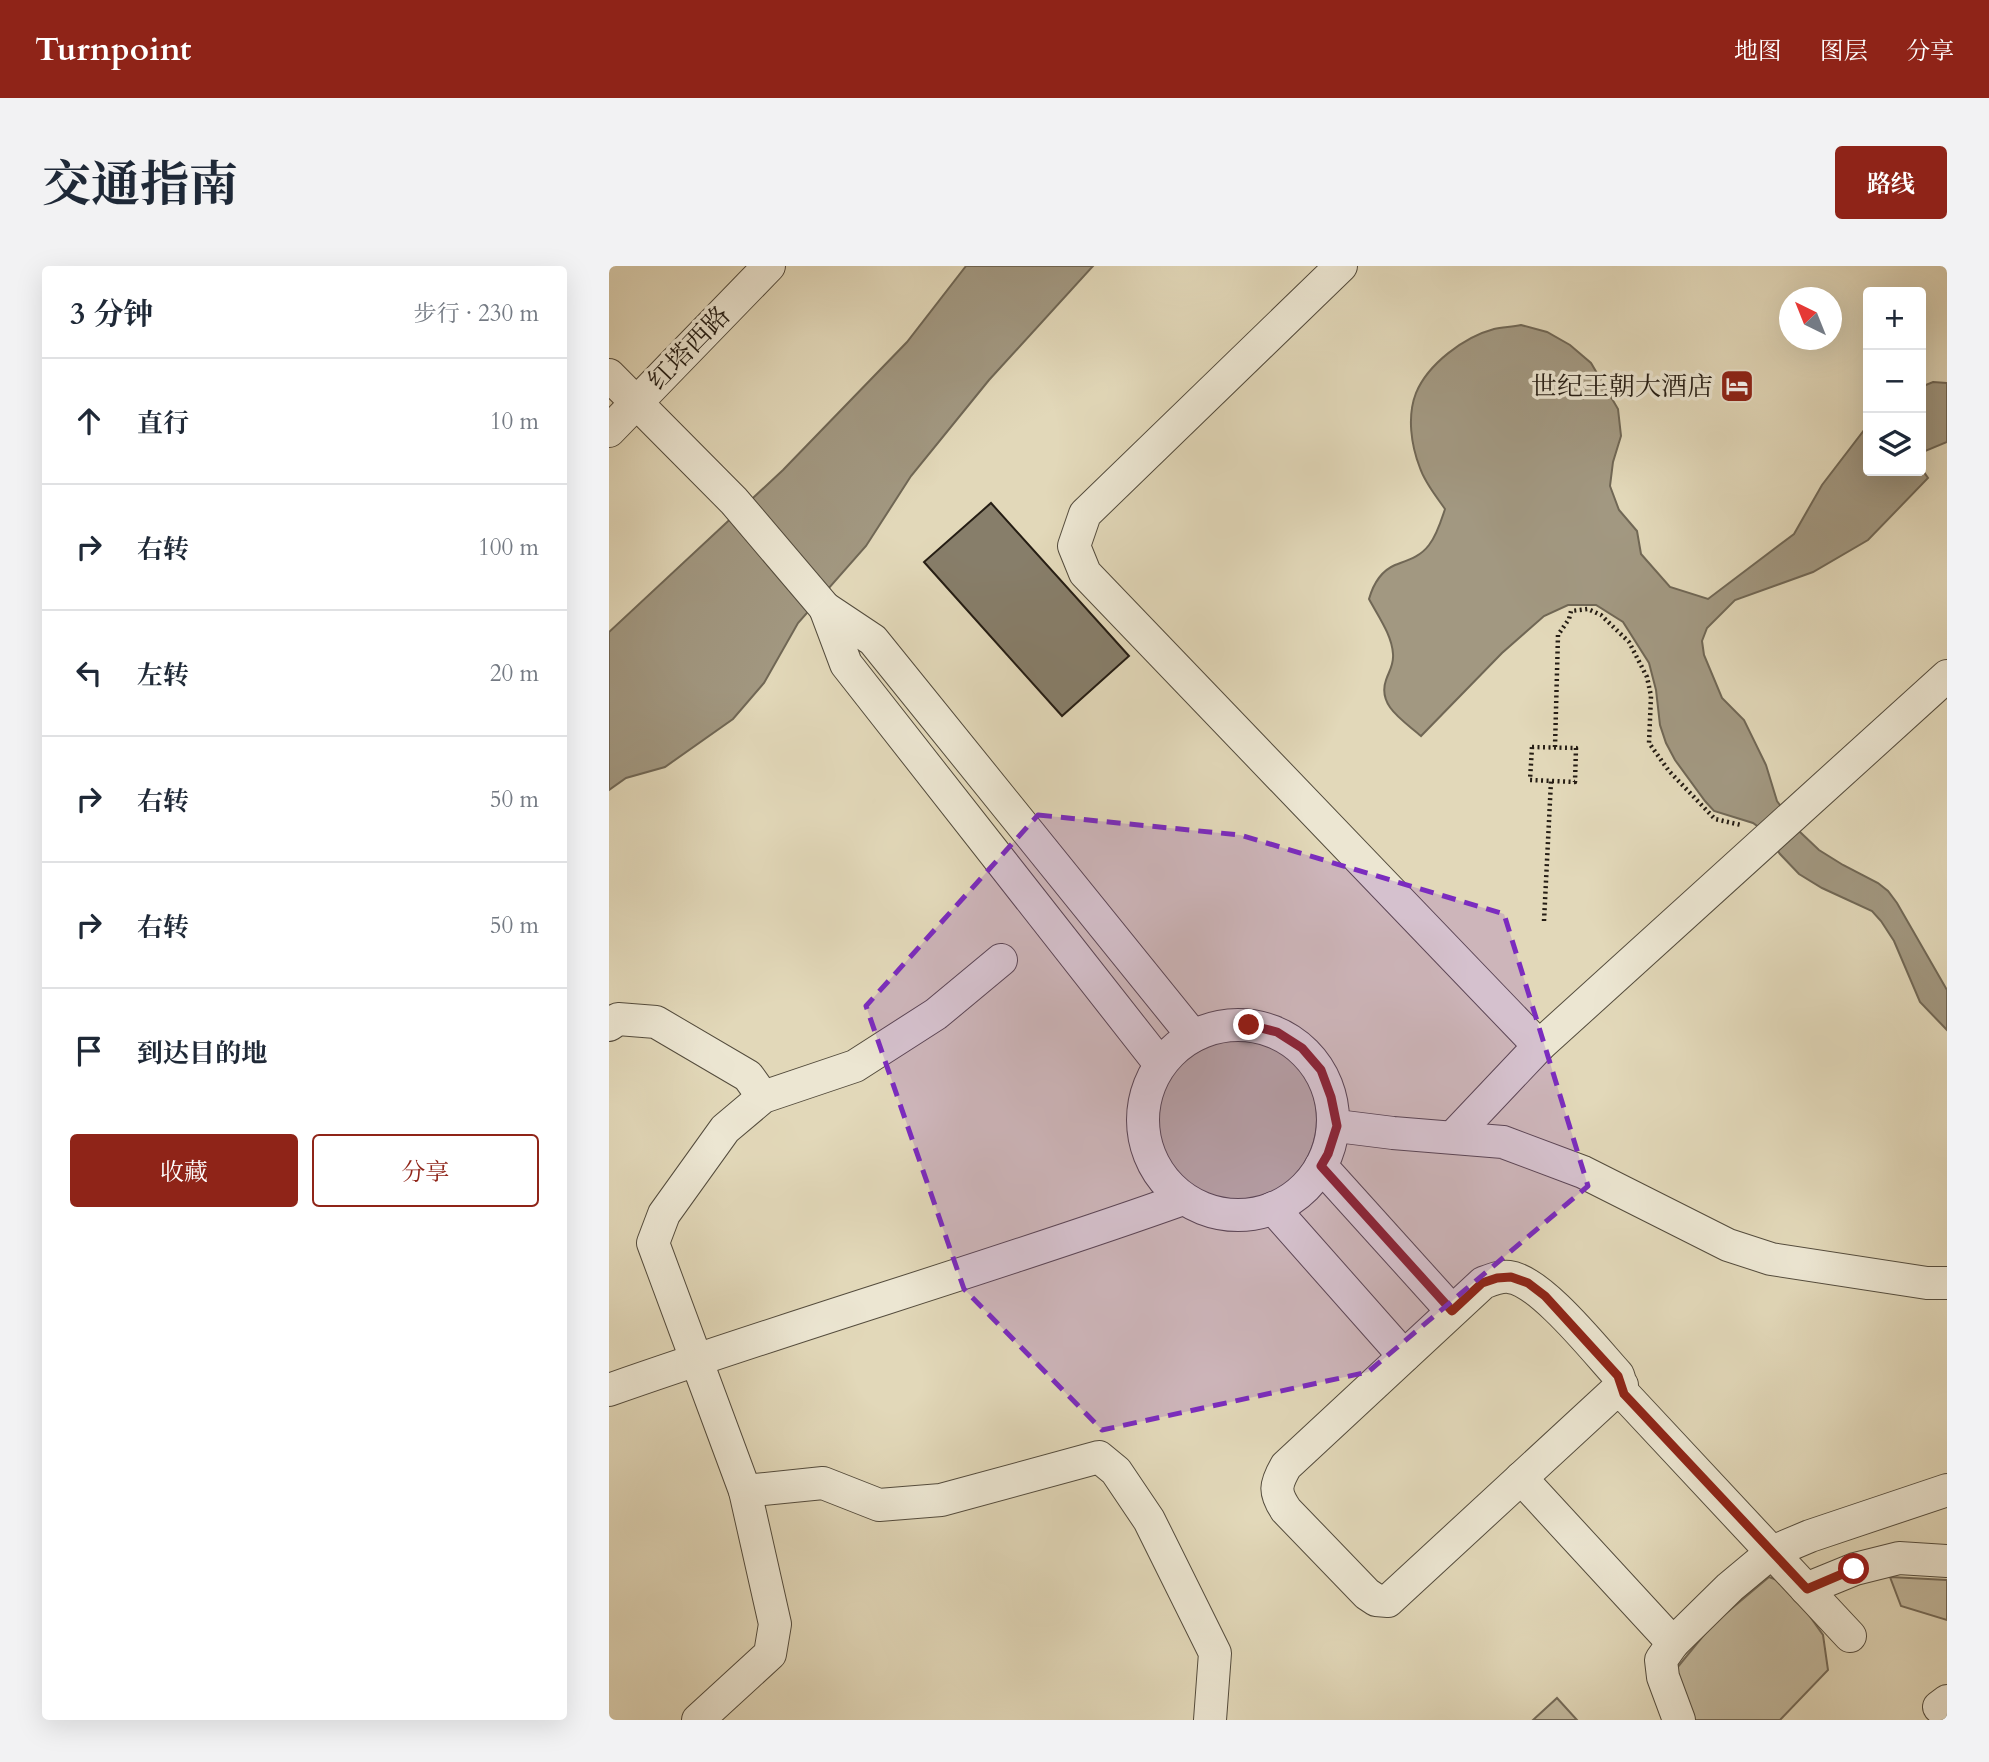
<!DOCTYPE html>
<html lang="zh">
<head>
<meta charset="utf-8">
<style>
	:root { --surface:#fff; --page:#f2f2f3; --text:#1f2937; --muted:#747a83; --line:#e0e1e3; --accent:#8f2418 }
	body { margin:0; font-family:Cardo,"Noto Serif SC",serif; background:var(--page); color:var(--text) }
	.controls { position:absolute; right:21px; top:21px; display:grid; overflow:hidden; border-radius:7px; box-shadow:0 7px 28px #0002 }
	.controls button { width:63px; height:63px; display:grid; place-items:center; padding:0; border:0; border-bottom:2px solid var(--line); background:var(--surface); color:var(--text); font:35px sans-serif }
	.compass { position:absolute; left:1170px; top:21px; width:63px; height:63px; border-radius:50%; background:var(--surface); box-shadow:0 7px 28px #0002; rotate:317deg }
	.stop { position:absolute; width:21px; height:21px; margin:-16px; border:5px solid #8f2418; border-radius:50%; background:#fff }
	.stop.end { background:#8f2418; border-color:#fff; box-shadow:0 2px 7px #0008 }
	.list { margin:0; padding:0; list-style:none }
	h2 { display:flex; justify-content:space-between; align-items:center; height:91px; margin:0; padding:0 28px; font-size:30px }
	h2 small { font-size:23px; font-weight:400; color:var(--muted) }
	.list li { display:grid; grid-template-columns:46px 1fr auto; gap:21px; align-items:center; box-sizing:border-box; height:126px; padding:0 28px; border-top:2px solid var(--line) }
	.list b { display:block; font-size:26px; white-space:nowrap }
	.list em { font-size:23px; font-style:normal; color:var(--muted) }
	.actions { display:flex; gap:14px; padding:21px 28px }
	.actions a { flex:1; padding:16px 0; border:2px solid var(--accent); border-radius:7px; text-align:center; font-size:24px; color:var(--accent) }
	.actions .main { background:var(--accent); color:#fff }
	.icon { flex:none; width:38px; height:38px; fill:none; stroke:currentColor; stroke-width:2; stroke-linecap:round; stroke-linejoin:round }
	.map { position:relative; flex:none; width:1338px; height:1454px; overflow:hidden; border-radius:7px }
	header { display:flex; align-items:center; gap:42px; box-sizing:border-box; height:98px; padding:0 35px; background:var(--accent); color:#fff }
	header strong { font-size:33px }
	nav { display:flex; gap:38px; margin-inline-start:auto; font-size:24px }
	.intro { display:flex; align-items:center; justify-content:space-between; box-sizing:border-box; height:168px; padding:0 42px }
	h1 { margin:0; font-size:49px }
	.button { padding:18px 32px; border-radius:7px; background:var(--accent); color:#fff; font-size:24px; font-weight:700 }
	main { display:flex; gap:42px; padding:0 42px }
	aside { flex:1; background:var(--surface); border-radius:7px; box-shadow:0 7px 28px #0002 }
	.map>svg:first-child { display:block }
</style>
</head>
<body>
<header>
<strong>Turnpoint</strong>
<nav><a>地图</a><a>图层</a><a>分享</a></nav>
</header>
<div class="intro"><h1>交通指南</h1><a class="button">路线</a></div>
<main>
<aside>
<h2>3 分钟<small>步行 · 230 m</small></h2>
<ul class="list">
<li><svg class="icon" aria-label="ahead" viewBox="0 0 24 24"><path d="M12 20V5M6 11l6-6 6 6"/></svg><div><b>直行</b></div><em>10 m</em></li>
<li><svg class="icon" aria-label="right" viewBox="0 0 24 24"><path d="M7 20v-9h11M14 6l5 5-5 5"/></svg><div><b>右转</b></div><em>100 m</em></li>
<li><svg class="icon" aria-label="left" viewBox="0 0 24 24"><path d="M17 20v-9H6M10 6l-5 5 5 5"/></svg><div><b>左转</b></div><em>20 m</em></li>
<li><svg class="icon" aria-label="right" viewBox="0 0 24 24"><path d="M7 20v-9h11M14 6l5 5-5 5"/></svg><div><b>右转</b></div><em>50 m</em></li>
<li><svg class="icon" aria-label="right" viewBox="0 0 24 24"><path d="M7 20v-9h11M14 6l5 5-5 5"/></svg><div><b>右转</b></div><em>50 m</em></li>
<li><svg class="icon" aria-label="arrive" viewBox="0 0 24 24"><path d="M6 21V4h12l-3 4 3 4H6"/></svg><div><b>到达目的地</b></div></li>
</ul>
<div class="actions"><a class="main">收藏</a><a>分享</a></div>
</aside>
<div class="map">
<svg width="1338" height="1454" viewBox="0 0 1338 1454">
	<rect width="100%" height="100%" fill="#e2d8b9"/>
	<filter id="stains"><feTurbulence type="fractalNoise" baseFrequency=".00286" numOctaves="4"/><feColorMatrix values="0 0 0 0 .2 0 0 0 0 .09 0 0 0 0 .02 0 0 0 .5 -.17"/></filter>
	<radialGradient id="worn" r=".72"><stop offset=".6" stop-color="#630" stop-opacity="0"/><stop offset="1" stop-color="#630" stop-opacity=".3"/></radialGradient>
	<g fill="#c2b89d" stroke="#746a58" stroke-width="2">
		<circle cx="625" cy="853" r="83"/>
		<polygon points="1160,1311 1178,1318 1214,1369 1219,1404 1171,1454 1085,1454 1063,1408 1103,1359"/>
		<polygon points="1281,1311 1338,1314 1338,1354 1292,1340"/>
		<polygon points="948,1432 968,1454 924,1454"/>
	</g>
	<g fill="#a29881" stroke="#706755" stroke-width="2">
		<polygon points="357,0 484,0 380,114 302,210 257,280 189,357 155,417 124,453 56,501 17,512 0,524 0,366 174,204 298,76"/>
		<path d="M912 59 938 66 961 79 982 97 1009 143 1012 170 1004 196 1001 220 1010 244 1028 265 1032 288 1061 321 1099 333 1185 268 1213 219 1259 159V205H1312V202L1319 212 1259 274 1204 306 1126 334 1098 362 1093 375 1095 389 1113 432 1135 454 1157 499 1168 535 1190 565 1210 584 1234 599 1269 617 1279 625 1288 637 1338 724V764L1311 736 1285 675 1272 655 1263 645 1213 622 1190 608 1171 588 1155 565 1144 557 1105 545 1096 535 1066 494 1057 477 1051 459 1047 424 1040 397 1014 356 987 339H959L935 350 893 387 812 470C795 455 768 440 777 414 780 405 785 399 784 388 783 369 769 350 760 333 764 319 772 305 786 299 799 294 811 291 820 279 828 269 832 255 836 243 827 230 816 217 811 202 802 179 798 150 807 127 819 98 855 71 885 63 893 61 903 61 912 59Z"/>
		<polygon points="1324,116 1338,117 1338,176 1316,185 1312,191 1312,121"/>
	</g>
	<polygon fill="#877e6a" stroke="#251d14" stroke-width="2" points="382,237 520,390 453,450 315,296"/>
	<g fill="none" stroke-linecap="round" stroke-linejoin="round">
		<g stroke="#544c3d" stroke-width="34">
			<g id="minor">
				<polyline points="732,0 476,248 465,280 476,307 930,780 1338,410"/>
				<polyline points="0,109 125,235 216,342"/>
				<polyline points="0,165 160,0"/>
				<circle cx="629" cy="854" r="95"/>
				<polyline points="0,759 9,753 47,756 139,810 154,831"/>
				<polyline points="551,798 237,398 216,342 264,374 584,770"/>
				<polyline points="728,860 784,867 894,876 974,906 1119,979 1162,993 1318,1017 1338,1017"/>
				<polyline points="844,871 930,780"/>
				<polyline points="712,900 843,1045"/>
				<polyline points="664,942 795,1090"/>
				<path d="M1013 1119 779 1335 767 1334 758 1328 677 1244C665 1226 666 1219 677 1200L874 1017C882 1014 891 1010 900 1011 931 1014 987 1085 1009 1109L1015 1128 1241 1370"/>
				<path d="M0 1124C190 1057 384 1001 574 933"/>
				<polyline points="912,1212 1064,1377 1121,1321 1163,1286 1201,1270 1338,1224"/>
				<polyline points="136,1225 214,1217 270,1239 332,1234 490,1191 507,1205 540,1254 606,1387 601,1454"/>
				<polyline points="1197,1323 1246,1303 1290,1292 1338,1295"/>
				<polyline points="1064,1377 1052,1394 1054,1411 1070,1454"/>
				<polyline points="1330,1441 1338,1435"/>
				<polyline points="89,1454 161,1388 166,1358 136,1225 44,977 55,948 116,863 154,831 246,800 327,748 392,694"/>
			</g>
		</g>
		<g stroke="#251d14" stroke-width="4.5" stroke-dasharray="2 3.5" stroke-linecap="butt">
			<polygon points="923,481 967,482 966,516 921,514"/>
			<polyline points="946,481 949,369 960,353 962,345 979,343 992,349 1020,376 1038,411 1042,430 1040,477 1060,505 1106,553 1132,559"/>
			<polyline points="935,655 942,515"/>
		</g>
		<use href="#minor" stroke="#ece6d2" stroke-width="32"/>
	</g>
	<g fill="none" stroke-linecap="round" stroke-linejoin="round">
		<polyline stroke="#8f2418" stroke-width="9" points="640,759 668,766 693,782 712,804 722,831 728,860 719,888 712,900 843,1045 873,1017 888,1012 902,1011 919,1017 936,1030 1009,1110 1015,1128 1198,1323 1245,1303"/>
	</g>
	<path fill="#7b2cbf" fill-opacity="0.2" stroke="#7b2cbf" stroke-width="5" stroke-dasharray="14 9" stroke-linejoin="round" d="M429 549 631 569 895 648 979 920 759 1106 493 1164 355 1023 257 740Z"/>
	<defs>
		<g id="hotel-square" transform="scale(1.75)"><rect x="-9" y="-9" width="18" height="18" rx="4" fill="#8f2418" stroke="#ece6d2"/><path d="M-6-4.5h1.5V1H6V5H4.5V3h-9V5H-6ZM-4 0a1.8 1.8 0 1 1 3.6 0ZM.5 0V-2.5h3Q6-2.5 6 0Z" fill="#fff"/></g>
	</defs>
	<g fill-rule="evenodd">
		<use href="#hotel-square" x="1128" y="120"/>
	</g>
	<g text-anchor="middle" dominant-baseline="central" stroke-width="7" stroke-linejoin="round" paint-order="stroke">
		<g font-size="26" fill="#251d14" stroke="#ece6d2">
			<text transform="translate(80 82) rotate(-46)">红塔西路</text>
		</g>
		<g font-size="26" fill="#251d14" stroke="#ece6d2" text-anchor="end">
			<text x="1104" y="120">世纪王朝大酒店</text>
		</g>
	</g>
	<rect width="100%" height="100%" filter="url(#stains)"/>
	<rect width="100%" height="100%" fill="url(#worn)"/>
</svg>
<div class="controls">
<button>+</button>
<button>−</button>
<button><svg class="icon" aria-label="layers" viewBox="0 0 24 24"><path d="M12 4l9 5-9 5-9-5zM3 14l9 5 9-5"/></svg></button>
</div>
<svg class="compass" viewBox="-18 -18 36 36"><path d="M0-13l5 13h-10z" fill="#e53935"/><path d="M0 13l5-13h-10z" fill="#747a83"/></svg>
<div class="stop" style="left:1245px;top:1303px"></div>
<div class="stop end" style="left:640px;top:759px"></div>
</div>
</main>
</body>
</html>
